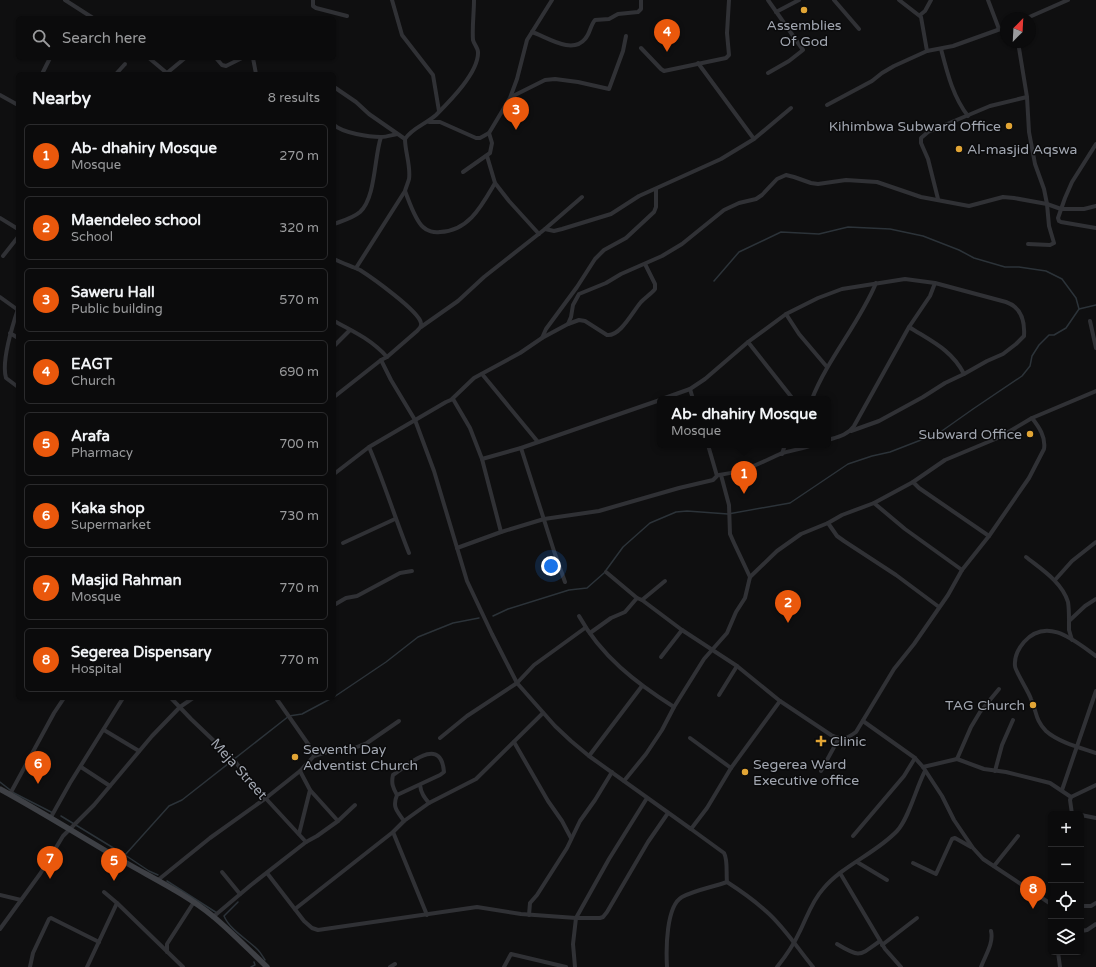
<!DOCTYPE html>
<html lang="en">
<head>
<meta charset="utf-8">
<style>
	:root { --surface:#0b0b0c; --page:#141415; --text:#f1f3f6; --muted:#9a9b9d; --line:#2b2b2d; --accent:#ea580c }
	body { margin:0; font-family:"Varela Round",sans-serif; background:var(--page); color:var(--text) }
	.controls { position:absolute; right:12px; bottom:12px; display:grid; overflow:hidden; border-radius:6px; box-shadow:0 1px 3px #0004 }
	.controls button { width:36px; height:36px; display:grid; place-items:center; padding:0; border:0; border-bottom:1px solid var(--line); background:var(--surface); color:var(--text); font:20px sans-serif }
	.compass { position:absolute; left:1000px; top:12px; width:36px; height:36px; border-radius:50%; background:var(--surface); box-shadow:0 1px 3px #0004; rotate:24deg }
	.you { position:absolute; left:551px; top:566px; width:14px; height:14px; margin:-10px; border:3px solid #fff; border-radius:50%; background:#1a73e8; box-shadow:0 0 0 6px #1a73e833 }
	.badge { display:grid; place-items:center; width:26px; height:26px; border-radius:50%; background:var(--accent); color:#fff; font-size:13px; font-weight:700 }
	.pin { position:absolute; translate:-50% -33px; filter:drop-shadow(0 1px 2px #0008) }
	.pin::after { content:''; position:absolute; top:21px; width:14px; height:12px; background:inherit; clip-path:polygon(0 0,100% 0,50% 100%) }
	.popup { position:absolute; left:657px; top:396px; width:174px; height:52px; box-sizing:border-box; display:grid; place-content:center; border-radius:6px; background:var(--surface); filter:drop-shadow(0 1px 3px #0005); font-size:13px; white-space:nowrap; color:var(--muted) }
	.popup b { font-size:15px; color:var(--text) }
	.popup::after { content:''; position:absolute; left:50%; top:100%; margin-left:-8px; border:8px solid transparent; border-top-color:var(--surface) }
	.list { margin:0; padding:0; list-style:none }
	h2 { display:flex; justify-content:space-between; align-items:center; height:52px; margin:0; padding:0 16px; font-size:17px }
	h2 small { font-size:13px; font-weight:400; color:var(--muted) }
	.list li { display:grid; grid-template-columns:26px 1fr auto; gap:12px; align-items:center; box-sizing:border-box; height:64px; margin:0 8px 8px; padding:0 8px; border:1px solid var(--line); border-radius:6px }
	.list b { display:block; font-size:15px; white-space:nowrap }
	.list p { margin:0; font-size:13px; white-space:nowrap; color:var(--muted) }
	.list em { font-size:13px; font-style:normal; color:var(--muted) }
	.icon { flex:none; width:22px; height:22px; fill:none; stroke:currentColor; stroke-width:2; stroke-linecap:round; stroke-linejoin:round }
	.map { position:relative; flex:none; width:1096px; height:967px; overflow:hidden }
	.search { position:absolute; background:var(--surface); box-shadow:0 1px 3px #0004; left:16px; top:16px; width:320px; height:44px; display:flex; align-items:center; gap:10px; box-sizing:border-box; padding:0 14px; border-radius:6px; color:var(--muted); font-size:15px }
	.panel { position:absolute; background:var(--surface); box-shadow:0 1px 3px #0004; left:16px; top:72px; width:320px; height:628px; border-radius:6px }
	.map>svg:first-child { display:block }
</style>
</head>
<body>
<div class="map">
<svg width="1096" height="967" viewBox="0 0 1096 967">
	<rect width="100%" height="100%" fill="#0f0f10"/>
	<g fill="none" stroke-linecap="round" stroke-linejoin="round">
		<g stroke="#2c3339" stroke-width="1.5">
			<polyline points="714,281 739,252 781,232 819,234 848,227 890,229 923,236 959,250 974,258 1005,267 1019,267 1046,271 1062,279 1076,298 1079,309"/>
			<polyline points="493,616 508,609 569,590 587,588 604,573 623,547 650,523 676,512 687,511 728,514 790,503 848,464 872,456 890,452 939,433 973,409 1022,376 1030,366 1032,356 1039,345 1049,335 1054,335 1066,328 1079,309 1096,305"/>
			<polyline points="334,697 386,662 418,637 453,623 479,618"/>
			<polyline points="0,782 14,793 53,813"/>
			<polyline points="61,816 125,855 149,871 158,875"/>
			<polyline points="125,855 169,806 182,800 289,716 302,714 332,698"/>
			<polyline points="167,881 217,913"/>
			<path d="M238 902 224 916C230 930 247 939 258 950 261 953 263 957 265 960"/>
			<polyline points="251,967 255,965 254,962"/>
		</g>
		<g stroke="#303135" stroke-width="4">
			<polyline points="65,0 93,18"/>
			<polyline points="313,0 313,6 316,8 347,16"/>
			<polyline points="392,0 402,35 433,75 439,111"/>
			<polyline points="834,0 859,29"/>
			<polyline points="899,0 921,17 927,51"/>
			<polyline points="988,0 999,29"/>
			<polyline points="776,12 799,0"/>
			<polyline points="920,15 925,11 931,0"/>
			<polyline points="1027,18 1068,0"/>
			<path d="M532 32C547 37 572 55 585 39 590 34 590 26 595 20L609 19 618 14 638 12 641 9V0"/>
			<polyline points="1018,42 1027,97 1029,132 1035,164 1044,189 1047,204 1049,226 1054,243 1050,245 1028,244"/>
			<polyline points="641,48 661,69 664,71 726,58 729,55 727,33 729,0"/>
			<path d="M941 49C947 72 953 97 968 116"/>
			<polyline points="149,58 168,74"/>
			<polyline points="216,58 222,65 226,66 242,58"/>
			<polyline points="253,58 256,74"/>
			<polyline points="698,63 754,139"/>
			<polyline points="167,73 185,58"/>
			<polyline points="768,73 789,61 803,50 768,0"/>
			<polyline points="42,74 50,58"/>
			<polyline points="116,74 125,64"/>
			<polyline points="334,87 356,102 369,114 405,139"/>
			<polyline points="0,95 18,105"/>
			<polyline points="511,97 545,80 555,79 578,82 609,89 623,51 626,36"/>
			<polyline points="827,105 872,81 882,73 894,66 927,51 953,46 1006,27"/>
			<polyline points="429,122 440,122 476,138 480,138 489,133 510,98 517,79 527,40 552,0"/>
			<path d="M334 125C343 133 369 137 381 137 386 137 392 135 397 134"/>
			<polyline points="1096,144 1072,182 1065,198 1058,218 1059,221 1061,222 1096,228"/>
			<polyline points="463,172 490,153 492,143 489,133"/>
			<polyline points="495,183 509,201 539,234"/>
			<path d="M405 191C409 201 415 220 423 227 427 231 434 233 440 232 469 231 482 205 495 183L487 156"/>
			<polyline points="938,199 928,159 921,143 921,138 928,132 990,106 1027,97"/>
			<polyline points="0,218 18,229"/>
			<path d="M334 224C342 221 353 218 360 212 376 197 374 157 381 137"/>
			<polyline points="545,229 554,231 562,229 611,214 639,196 721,159 754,139 791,108"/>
			<polyline points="3,256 18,237"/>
			<path d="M334 259C342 263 351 266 360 270 371 277 419 311 421 323 422 326 420 328 417 331L387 357 381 360 334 397"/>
			<path d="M356 268 405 191C406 187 408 183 409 179 411 166 405 152 405 139 412 128 426 124 436 115 450 101 479 72 478 52 478 48 474 44 473 40 472 27 474 13 474 0"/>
			<polyline points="0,297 18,310"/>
			<path d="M18 309C12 327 1 361 6 378L18 387"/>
			<polyline points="786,314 799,334 827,367"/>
			<path d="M334 321C353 331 372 340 387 357"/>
			<polyline points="1090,321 1096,348"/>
			<polyline points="568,324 571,317 573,305 579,294 606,283 621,274 662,256 682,244 724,210 739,203 756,199 762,195 777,179 786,175 794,177 811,183 818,184 846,180 877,182 921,197 969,206 1003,197 1014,198 1047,204 1061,209 1084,209 1096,206"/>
			<polyline points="421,327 458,301 484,277 545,229 582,197"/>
			<path d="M909 327C931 341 952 350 964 374"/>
			<polyline points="10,333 18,338"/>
			<polyline points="542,338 546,329 577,287 595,259 604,250 626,238 654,212 656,207 656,189"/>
			<polyline points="748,342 793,399"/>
			<polyline points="334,346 350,330"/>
			<polyline points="381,360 391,380 415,420 434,471 467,581 492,634 517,683 555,726 571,741 589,756 691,829 707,808 731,768 780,701"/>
			<polyline points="482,374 538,442"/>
			<polyline points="690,389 693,399"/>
			<path d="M452 399 474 378 520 353 542 338 568 324 579 320 585 321 607 335C620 337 633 311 641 302 646 297 651 294 655 289V284L645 264"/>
			<path d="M662 399 690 389 705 379 748 342 786 314 818 298 842 289 905 279 935 283 1006 302C1021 307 1025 321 1024 336L1016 344 1003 354 987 361 964 374 945 383 923 397 879 421 851 431"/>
			<path d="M812 399C828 358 859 324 876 283"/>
			<path d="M828 440C838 437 848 435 854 426L909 327 930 296 935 283"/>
			<path d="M369 447C384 482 395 518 409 553"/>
			<polyline points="521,448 554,551 565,582"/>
			<polyline points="782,454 785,445"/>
			<polyline points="482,459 521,448 660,400"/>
			<polyline points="334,474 369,447 446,402 453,399 470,428 482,459 501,532"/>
			<path d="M719 475C744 472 758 464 780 454 791 450 803 449 813 445"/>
			<polyline points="721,475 729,505 730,534 734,543 750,577"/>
			<polyline points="913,482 919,488 989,536"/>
			<polyline points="874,503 905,529 962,570"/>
			<polyline points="828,523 837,536 844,541 896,575 939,607"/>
			<polyline points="343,543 395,519"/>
			<polyline points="457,548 501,532 544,519 599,511 679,488 713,480 717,476 708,445"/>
			<path d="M1026 557C1041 569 1062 582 1068 602 1069 608 1069 615 1069 621"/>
			<polyline points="606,572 637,598"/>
			<polyline points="1055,580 1072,561 1096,542"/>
			<polyline points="642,600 665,581"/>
			<polyline points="334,605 346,598 357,596 400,573 412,571"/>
			<path d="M579 616C601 656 636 683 674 707"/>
			<path d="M590 633 611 618 625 612 637 598 642 600 682 630 737 666 780 701 831 735C843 740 845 740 856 732L894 669 914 644 948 595 962 570 989 536 1029 478 1044 449C1046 437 1039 427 1032 418"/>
			<polyline points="1072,640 1069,630 1069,621 1085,606 1096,599"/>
			<path d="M1096 656C1075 641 1047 616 1024 642 1018 649 1014 656 1015 666 1015 671 1029 692 1031 699 1037 712 1035 720 1046 731 1058 742 1081 748 1096 753"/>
			<polyline points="661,657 682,630"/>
			<polyline points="719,695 737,666"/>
			<polyline points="171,698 191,719 233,759 258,790 306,842"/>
			<polyline points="863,721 915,758 923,767 942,796 954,820 973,848 983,859 1051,904"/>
			<polyline points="104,730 139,751"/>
			<polyline points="440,738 467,716 517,683 534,665 585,628"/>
			<polyline points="690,738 731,768"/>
			<polyline points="514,742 548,801 562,821 571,838"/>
			<polyline points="314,756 327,752 352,749 367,743 399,721"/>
			<polyline points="589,756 642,686"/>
			<polyline points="957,759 971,727 980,712 999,689"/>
			<polyline points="81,767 110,786"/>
			<polyline points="923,767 957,759 984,769 1006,772 1050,783 1071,797"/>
			<polyline points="821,771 839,738"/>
			<polyline points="995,771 1002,745 1013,720"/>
			<polyline points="624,781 646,754 662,730 674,707 704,659 727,633 736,612 745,598 750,577 777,551 801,534 828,523 842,515 874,503 913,482 945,460 1000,437 1032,418 1096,391"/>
			<path d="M420 785C421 793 424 797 429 803"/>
			<polyline points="310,790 338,821"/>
			<polyline points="1062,790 1096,691"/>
			<polyline points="10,794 54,713 64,698"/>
			<path d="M397 795C393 788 391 783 393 775 409 764 441 735 444 772L440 775 397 795C392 807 397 811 404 821"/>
			<polyline points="1072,814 1070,800 1071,797 1096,785"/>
			<polyline points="1081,815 1096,818"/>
			<polyline points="51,817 70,783 123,698"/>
			<path d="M691 829 724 853C728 860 726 873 727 882 741 891 755 901 767 912 785 928 798 949 813 967"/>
			<polyline points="393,832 427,915"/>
			<polyline points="299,834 310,790 300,771"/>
			<polyline points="853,836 904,776 915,758"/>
			<polyline points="857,862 887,880"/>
			<polyline points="913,863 936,874 952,839 955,838 971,847"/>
			<polyline points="994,866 1018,836"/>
			<polyline points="222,872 240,894"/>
			<polyline points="267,873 304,921 312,928 318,930 477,907 521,914 576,918 600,918 603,917 607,912 648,842 668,813"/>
			<polyline points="840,873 885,949 901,967"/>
			<polyline points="158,880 210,838 266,798 300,771 314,756 313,751 276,698"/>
			<polyline points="104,892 117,903 183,967"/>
			<polyline points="0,895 21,900"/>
			<polyline points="1081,906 1091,906 1096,903"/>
			<polyline points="295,909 393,832 404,821 429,803 476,779 543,713"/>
			<polyline points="529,915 530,903 537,895 567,848 580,821 595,800 612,772"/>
			<polyline points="213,917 251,885 306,842 317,836 338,821 355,805"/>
			<polyline points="0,929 40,874 63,836 94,805 152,736 180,707 193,698"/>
			<polyline points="1081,931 1087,930 1096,924"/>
			<path d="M837 944C860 958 859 956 880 941"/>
			<polyline points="882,945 917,918"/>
			<polyline points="167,952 167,944 194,902"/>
			<polyline points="1058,952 1060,967"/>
			<polyline points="30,967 33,953 49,919 51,918 99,942"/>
			<polyline points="87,967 117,903"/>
			<polyline points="390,967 395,964"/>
			<polyline points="504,967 511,954 566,967"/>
			<polyline points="575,967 573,944 576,918 609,859 647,798"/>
			<path d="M667 967C666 949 666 906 682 897 695 890 713 887 727 882"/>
			<path d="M777 967C786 956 794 944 800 931 807 917 812 901 823 889 843 865 875 854 897 831 909 818 916 788 925 771"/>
			<path d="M981 967C985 956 994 943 991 931"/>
		</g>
		<path stroke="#3e4045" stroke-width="5.5" d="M0 789C42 812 82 837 123 861 154 879 186 894 214 917 232 932 249 950 267 967"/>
	</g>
	<g fill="#e2a535" stroke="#0a0a0b" stroke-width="1.5">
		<circle cx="804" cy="10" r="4"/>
		<circle cx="1009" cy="126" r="4"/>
		<circle cx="959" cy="149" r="4"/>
		<circle cx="1030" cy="434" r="4"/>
		<circle cx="1033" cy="705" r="4"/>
		<path d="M819 735h4v4h4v4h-4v4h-4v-4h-4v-4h4z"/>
		<circle cx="295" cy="757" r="4"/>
		<circle cx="745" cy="772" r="4"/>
	</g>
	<g text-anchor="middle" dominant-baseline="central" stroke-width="3" stroke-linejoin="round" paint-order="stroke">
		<g font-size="14" fill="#a1a6b0" stroke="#0a0a0b" text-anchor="start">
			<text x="804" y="25" text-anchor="middle">Assemblies<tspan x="804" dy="16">Of God</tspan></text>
			<text x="1001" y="126" text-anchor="end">Kihimbwa Subward Office</text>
			<text x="967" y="149">Al-masjid Aqswa</text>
			<text x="1022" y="434" text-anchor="end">Subward Office</text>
			<text x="1025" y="705" text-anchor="end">TAG Church</text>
			<text x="830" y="741">Clinic</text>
			<text x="303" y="749">Seventh Day<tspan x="303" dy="16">Adventist Church</tspan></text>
			<text x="753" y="764">Segerea Ward<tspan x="753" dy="16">Executive office</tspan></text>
		</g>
		<g font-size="14" fill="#a1a6b0" stroke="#0a0a0b">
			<text transform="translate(239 769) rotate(48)">Meja Street</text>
		</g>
	</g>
</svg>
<div class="controls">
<button>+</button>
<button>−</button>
<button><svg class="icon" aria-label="locate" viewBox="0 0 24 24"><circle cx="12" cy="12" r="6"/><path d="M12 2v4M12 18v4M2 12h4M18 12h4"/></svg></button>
<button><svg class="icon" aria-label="layers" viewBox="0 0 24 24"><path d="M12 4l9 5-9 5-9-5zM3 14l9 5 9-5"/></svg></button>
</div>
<svg class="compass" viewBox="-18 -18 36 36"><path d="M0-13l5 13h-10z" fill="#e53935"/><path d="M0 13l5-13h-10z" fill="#9a9b9d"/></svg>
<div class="you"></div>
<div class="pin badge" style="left:744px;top:494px">1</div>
<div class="popup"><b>Ab- dhahiry Mosque</b>Mosque</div>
<div class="pin badge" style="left:788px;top:623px">2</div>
<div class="pin badge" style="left:516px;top:130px">3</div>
<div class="pin badge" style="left:667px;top:52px">4</div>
<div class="pin badge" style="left:114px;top:881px">5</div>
<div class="pin badge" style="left:38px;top:784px">6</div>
<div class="pin badge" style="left:50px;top:879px">7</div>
<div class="pin badge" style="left:1033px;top:909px">8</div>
<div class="search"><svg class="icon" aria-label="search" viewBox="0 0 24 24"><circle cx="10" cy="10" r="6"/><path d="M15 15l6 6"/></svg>Search here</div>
<section class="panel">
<h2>Nearby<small>8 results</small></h2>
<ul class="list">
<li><span class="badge">1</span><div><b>Ab- dhahiry Mosque</b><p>Mosque</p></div><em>270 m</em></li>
<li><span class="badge">2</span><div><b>Maendeleo school</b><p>School</p></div><em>320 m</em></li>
<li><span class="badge">3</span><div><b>Saweru Hall</b><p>Public building</p></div><em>570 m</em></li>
<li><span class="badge">4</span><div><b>EAGT</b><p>Church</p></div><em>690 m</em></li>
<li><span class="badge">5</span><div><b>Arafa</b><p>Pharmacy</p></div><em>700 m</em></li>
<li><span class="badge">6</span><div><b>Kaka shop</b><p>Supermarket</p></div><em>730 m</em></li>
<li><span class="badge">7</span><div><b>Masjid Rahman</b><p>Mosque</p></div><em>770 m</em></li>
<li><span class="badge">8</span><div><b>Segerea Dispensary</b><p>Hospital</p></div><em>770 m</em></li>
</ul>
</section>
</div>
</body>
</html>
